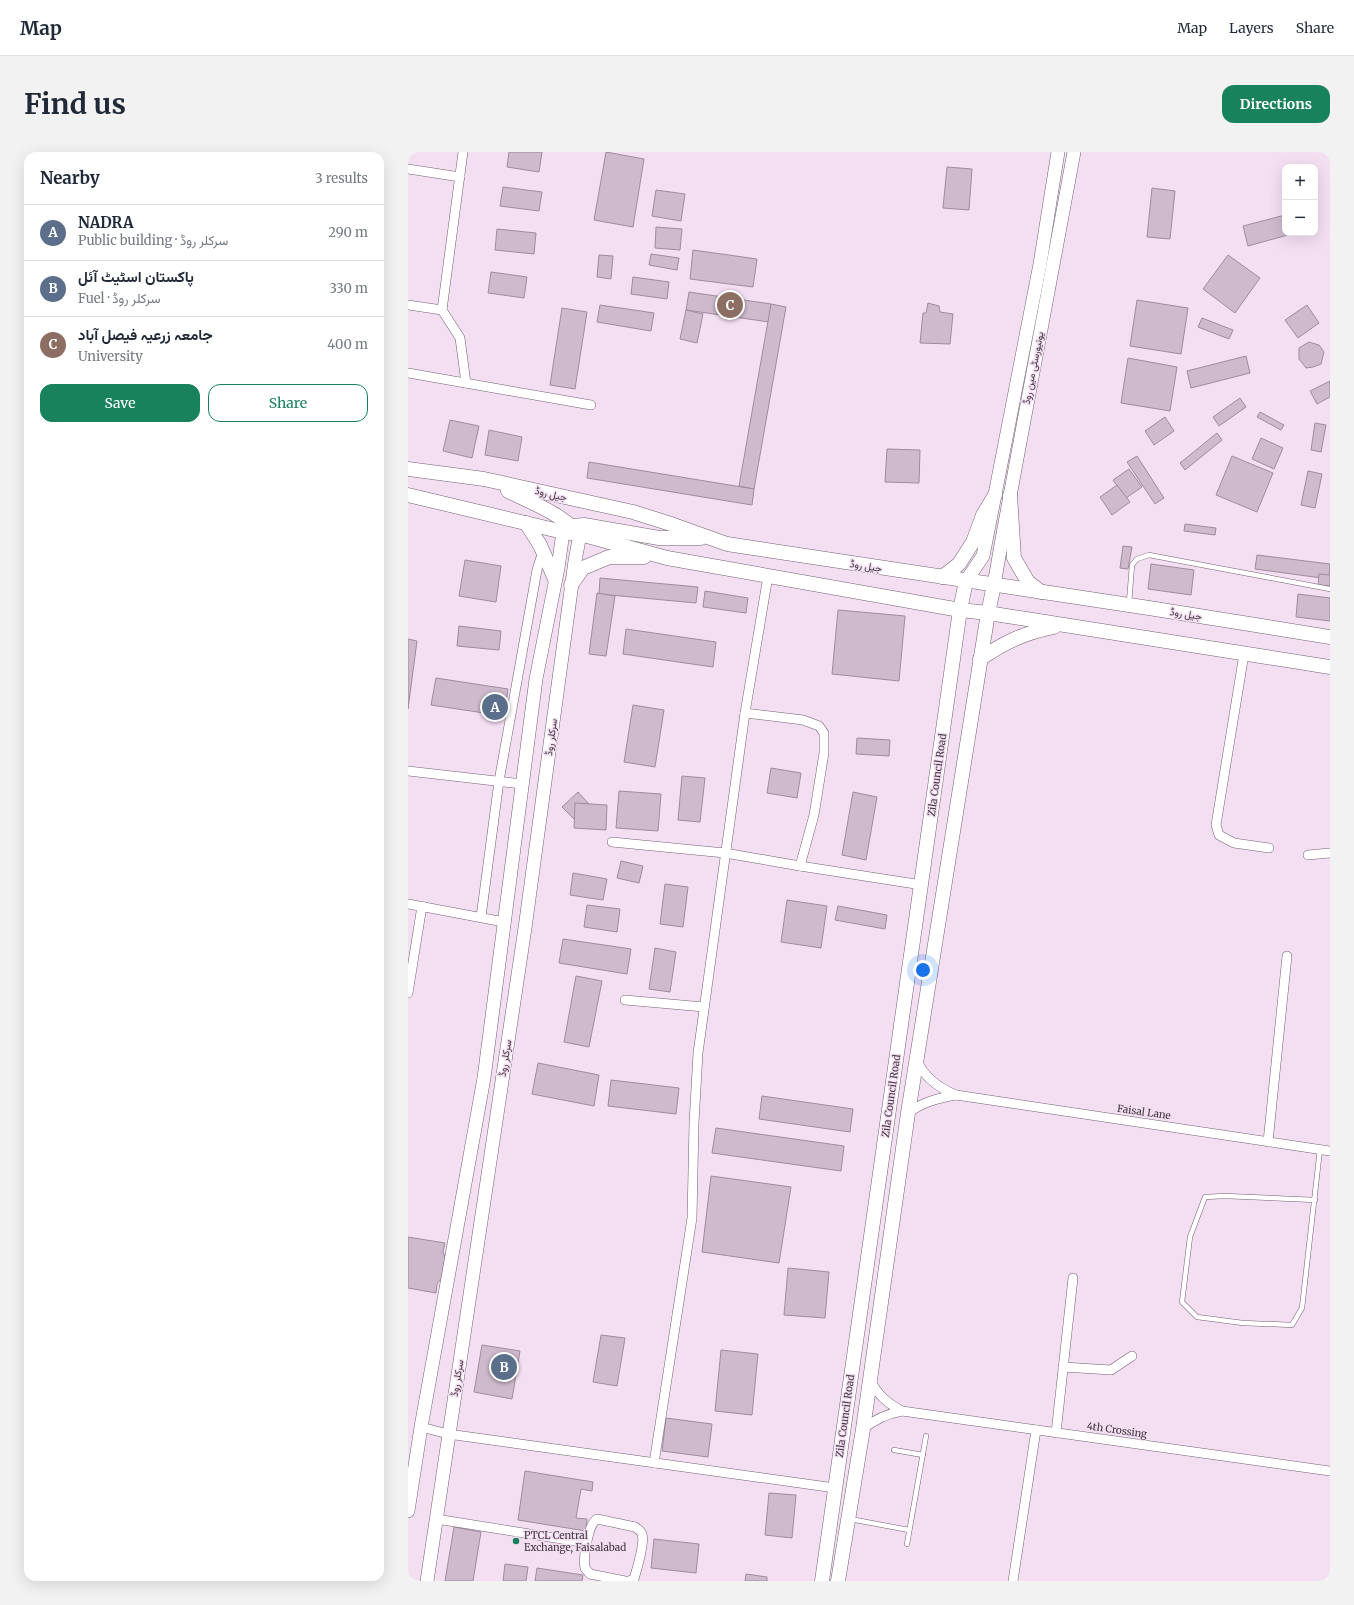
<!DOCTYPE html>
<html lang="en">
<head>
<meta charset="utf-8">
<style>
	:root { --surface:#fff; --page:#f2f2f3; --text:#1f2937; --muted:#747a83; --line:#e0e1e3; --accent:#18825d }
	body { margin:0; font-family:Merriweather,Vazirmatn,serif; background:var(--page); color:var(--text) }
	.controls { position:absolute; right:12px; top:12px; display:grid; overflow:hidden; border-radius:8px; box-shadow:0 4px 16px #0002 }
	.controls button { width:36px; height:36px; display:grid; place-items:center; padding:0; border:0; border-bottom:1px solid var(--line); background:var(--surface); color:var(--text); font:20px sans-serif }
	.you { position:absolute; left:515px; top:818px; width:14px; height:14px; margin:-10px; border:3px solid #fff; border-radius:50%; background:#1a73e8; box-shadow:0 0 0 6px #1a73e833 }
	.badge { display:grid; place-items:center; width:26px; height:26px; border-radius:50%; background:var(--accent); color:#fff; font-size:13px; font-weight:700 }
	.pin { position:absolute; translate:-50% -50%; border:2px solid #fff; box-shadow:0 1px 4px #0006 }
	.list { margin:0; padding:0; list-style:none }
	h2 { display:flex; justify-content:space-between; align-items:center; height:52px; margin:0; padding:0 16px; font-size:17px }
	h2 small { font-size:13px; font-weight:400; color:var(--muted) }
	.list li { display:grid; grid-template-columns:26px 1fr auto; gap:12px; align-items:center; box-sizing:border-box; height:56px; padding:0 16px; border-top:1px solid var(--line) }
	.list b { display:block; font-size:15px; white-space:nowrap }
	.list p { margin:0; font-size:13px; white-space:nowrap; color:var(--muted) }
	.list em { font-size:13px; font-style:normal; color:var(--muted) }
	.actions { display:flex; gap:8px; padding:12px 16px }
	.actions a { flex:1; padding:9px 0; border:1px solid var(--accent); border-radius:12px; text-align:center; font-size:14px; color:var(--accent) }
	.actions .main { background:var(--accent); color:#fff }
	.map { position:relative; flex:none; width:922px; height:1429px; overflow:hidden; border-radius:12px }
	header { display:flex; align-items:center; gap:24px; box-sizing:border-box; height:56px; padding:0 20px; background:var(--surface); border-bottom:1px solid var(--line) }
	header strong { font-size:19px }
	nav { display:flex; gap:22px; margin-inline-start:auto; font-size:14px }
	.intro { display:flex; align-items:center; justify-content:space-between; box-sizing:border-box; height:96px; padding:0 24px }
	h1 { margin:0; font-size:28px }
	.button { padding:10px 18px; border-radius:12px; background:var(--accent); color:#fff; font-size:14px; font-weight:700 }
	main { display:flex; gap:24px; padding:0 24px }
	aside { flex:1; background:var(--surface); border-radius:12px; box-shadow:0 4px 16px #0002 }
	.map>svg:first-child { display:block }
</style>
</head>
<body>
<header>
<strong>Map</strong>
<nav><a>Map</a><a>Layers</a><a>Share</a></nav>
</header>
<div class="intro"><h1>Find us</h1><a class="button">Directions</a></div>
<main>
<aside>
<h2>Nearby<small>3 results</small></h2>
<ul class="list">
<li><span class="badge" style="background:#5c6f8a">A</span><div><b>NADRA</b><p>Public building · سرکلر روڈ</p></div><em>290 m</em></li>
<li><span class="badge" style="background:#5c6f8a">B</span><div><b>پاکستان اسٹیٹ آئل</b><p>Fuel · سرکلر روڈ</p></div><em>330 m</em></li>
<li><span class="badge" style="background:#8d6e63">C</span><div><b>جامعہ زرعیہ فیصل آباد</b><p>University</p></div><em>400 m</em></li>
</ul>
<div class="actions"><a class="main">Save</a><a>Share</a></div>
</aside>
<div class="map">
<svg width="922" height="1429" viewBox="0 0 922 1429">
	<rect width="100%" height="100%" fill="#f3def2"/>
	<g fill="#ceb9cd" stroke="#9f8b9e">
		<polygon points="101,0 134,0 131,20 99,15"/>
		<polygon points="198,0 236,7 225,75 186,68"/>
		<polygon points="539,15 564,17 561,58 535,56"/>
		<polygon points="95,35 134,40 131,59 92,54"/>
		<polygon points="744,36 767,39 762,87 739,85"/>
		<polygon points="248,38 277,42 273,69 244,64"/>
		<polygon points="877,63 877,81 887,81 840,94 835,74"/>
		<polygon points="248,75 274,77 272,98 247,96"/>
		<polygon points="89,77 128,81 126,102 87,98"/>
		<polygon points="285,98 349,107 345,135 282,127"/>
		<polygon points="243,102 271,106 269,118 241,113"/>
		<polygon points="191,103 205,104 203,127 189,125"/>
		<polygon points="820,103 852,126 827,161 795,137"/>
		<polygon points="83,120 119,125 116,146 80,141"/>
		<polygon points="225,125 261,130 259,147 223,142"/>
		<polygon points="281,140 363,152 361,170 278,158"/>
		<polygon points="729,148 780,156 773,202 722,194"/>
		<polygon points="520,151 531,154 532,160 545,162 542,192 512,191 515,161 518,161"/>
		<polygon points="363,152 378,155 346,337 331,334"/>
		<polygon points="192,153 246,161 243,179 189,170"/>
		<polygon points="899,153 911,171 890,186 877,168"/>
		<polygon points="154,156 179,160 167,237 142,233"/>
		<polygon points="278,158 295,162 289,191 272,187"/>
		<polygon points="794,166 825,178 821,187 790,175"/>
		<polygon points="901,190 911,193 916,200 913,212 905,215 898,216 891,207 891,196"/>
		<polygon points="838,204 842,221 783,236 779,219"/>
		<polygon points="720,206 769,215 762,259 713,251"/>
		<polygon points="922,229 922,245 909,252 902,239"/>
		<polygon points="832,246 838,255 811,274 805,265"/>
		<polygon points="852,260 876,273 873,278 849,265"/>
		<polygon points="757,265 766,279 746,293 737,279"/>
		<polygon points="42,268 71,274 64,306 35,299"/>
		<polygon points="907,271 918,273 913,300 903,298"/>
		<polygon points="81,278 114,285 110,309 77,303"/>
		<polygon points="809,281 814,288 777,318 772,311"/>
		<polygon points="853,286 875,296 866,317 844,307"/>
		<polygon points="479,297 512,298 511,331 477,330"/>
		<polygon points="729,304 756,346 747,352 719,310"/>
		<polygon points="824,304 865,321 849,360 808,343"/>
		<polygon points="181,310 346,337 344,353 179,326"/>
		<polygon points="721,317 734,335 718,346 705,328"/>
		<polygon points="900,319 914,322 907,356 893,353"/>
		<polygon points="709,333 722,350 704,363 692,345"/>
		<polygon points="777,372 808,376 807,383 776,379"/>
		<polygon points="715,394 724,395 720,417 712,416"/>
		<polygon points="849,403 922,412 921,427 847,417"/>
		<polygon points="57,408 93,414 88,450 51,444"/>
		<polygon points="743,412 786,418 783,443 740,437"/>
		<polygon points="911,422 922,423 922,434 910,433"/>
		<polygon points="192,426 290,435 288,451 191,442"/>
		<polygon points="297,439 340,446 338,461 295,455"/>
		<polygon points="189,441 207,444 198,504 181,502"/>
		<polygon points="890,442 922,446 922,469 888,465"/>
		<polygon points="430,458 497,464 491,529 424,522"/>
		<polygon points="51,474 93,479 91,498 49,494"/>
		<polygon points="218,477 308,490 305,515 215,502"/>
		<polygon points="0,487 9,489 0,557"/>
		<polygon points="28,526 100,537 96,564 23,553"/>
		<polygon points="225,553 256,558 247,615 216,610"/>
		<polygon points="449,586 482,588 481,604 448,602"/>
		<polygon points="363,616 393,621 389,646 359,641"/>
		<polygon points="274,624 297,626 292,670 270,668"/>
		<polygon points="211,639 253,642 250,679 208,676"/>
		<polygon points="170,640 182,653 166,667 154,655"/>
		<polygon points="445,640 469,645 458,708 434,703"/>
		<polygon points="167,651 199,653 198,678 166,676"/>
		<polygon points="213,709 235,714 231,731 209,726"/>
		<polygon points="165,721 199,727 195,748 162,743"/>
		<polygon points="257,732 280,735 275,775 252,772"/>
		<polygon points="379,748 419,754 413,796 373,790"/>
		<polygon points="179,753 212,757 209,780 176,775"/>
		<polygon points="430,754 479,763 477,777 427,768"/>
		<polygon points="155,787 223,797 219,822 151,811"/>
		<polygon points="247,796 268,800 262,840 241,837"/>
		<polygon points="168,824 194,829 181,895 156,890"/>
		<polygon points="130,911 191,923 186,954 124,942"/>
		<polygon points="203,928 271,936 268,962 200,954"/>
		<polygon points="354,944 445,957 442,980 351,967"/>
		<polygon points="308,976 436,994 433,1019 304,1001"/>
		<polygon points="303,1024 383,1035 371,1111 294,1100"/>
		<polygon points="0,1085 37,1091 35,1100 37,1105 34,1126 29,1132 28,1141 0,1136"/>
		<polygon points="380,1116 421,1120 417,1166 376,1163"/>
		<polygon points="193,1183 217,1186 209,1234 185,1230"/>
		<polygon points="74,1193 112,1199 104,1247 66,1240"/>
		<polygon points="313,1198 350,1202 344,1263 307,1259"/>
		<polygon points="258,1266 304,1272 300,1305 254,1299"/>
		<polygon points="117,1319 185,1330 184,1339 173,1337 168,1366 179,1367 178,1379 110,1368"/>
		<polygon points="361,1341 388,1343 384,1386 357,1383"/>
		<polygon points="46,1375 73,1380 65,1429 37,1429"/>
		<polygon points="246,1387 291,1392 288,1421 243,1416"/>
		<polygon points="97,1412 120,1415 118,1429 95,1429"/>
		<polygon points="129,1416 175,1423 174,1429 127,1429"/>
		<polygon points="338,1422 359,1425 359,1429 337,1429"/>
	</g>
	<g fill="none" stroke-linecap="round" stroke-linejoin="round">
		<g stroke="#736072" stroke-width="5.5">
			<g id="lane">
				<polyline points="721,451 724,413 729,407 741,403 922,437"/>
				<polyline points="907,1048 817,1044 797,1045 782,1085 774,1150 789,1165 835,1171 884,1173 894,1156 912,997"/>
				<polyline points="486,1298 515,1303"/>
				<polyline points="442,1367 501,1378"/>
				<polyline points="499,1392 518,1284"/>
			</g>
		</g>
		<g stroke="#736072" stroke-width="10">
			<g id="street">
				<polyline points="55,0 34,158 52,186 58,231"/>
				<polyline points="0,17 52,25"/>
				<polyline points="0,153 34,158"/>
				<polyline points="0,221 183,253"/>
				<polyline points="836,502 808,673 811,683 826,691 861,696"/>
				<polyline points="0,619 114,632"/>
				<polyline points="204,690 317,701 392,714 406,663 416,601 416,581 411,574 395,568 337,561"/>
				<polyline points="900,703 922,701"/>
				<polyline points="392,714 514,733"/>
				<polyline points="0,752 96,770"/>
				<polyline points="73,765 91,629 129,418 135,399"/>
				<polyline points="0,841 14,754"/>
				<polyline points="217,848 296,855"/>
				<path d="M509 908C516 926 531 936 548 943L922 999"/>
				<path d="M500 961C515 950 530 946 548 943"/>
				<polyline points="860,990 879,804"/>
				<polyline points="655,1215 703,1218 724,1204"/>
				<path d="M462 1228C470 1243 479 1251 494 1259"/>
				<polyline points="13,1275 40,1282 427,1336"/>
				<path d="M455 1277C467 1267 478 1262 494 1259L922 1319"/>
				<polyline points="648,1281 665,1126"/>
				<polyline points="246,1311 284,1066 286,971 290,901 337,561 360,424"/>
				<polyline points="28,1367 179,1391"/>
				<path d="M217 1429 182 1422 177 1416C175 1406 180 1372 189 1367L227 1375C230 1377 233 1379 234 1382 237 1390 229 1417 226 1427L221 1429"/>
				<polyline points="605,1429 628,1278"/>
			</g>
		</g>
		<g stroke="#736072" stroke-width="14">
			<g id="secondary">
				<polyline points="558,429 575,404 632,112 650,0"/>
				<polyline points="586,433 594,387 666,0"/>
				<polyline points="0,1359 13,1275 76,926 128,527 150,416 155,380"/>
				<polyline points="19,1429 117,776 167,409 172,382"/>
			</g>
		</g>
		<g stroke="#736072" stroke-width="15">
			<g id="primary">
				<polyline points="0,317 76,327 225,360 263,372 319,392 741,456 922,485"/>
				<path d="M100 339C124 351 150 360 169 380"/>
				<polyline points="0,343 155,380 172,382 259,406 552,458 580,461 922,515"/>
				<polyline points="602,343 606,406 620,430 633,440"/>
				<polyline points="118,371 132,393 147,427"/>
				<polyline points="158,378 164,374 176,373 251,386 293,386"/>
				<polyline points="534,425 551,412 565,390 575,363 587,343"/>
				<polyline points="163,433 175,416 201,405 236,405"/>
				<path d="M572 507C597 490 616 481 646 475"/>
				<polyline points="414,1429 552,458 558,429"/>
				<polyline points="430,1429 455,1277 500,961 580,461 586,433"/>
			</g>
		</g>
		<use href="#lane" stroke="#fff" stroke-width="4.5"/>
		<use href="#street" stroke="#fff" stroke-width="9"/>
		<use href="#secondary" stroke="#fff" stroke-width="13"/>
		<use href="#primary" stroke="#fff" stroke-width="14"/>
	</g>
	<circle fill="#18825d" stroke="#f3def2" stroke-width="1.5" cx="108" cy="1389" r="4"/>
	<g text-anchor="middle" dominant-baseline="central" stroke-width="3" stroke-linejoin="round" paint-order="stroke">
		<g font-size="10" fill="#3d353d" stroke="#f3def2">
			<text transform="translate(625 216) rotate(-79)">یونیورسٹی مین روڈ</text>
			<text transform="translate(143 342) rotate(13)">جیل روڈ</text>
			<text transform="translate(458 414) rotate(9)">جیل روڈ</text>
			<text transform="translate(778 462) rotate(9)">جیل روڈ</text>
			<text transform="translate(143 585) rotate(-82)">سرکلر روڈ</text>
			<text transform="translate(529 623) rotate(-82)">Zila Council Road</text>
			<text transform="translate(97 906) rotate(-81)">سرکلر روڈ</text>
			<text transform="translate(483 944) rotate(-82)">Zila Council Road</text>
			<text transform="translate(736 960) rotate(8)">Faisal Lane</text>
			<text transform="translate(49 1226) rotate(-81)">سرکلر روڈ</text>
			<text transform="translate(437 1264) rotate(-82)">Zila Council Road</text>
			<text transform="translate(709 1278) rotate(8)">4th Crossing</text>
		</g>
		<g font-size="10" fill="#3d353d" stroke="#f3def2" text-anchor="start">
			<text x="116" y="1383">PTCL Central<tspan x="116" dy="12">Exchange, Faisalabad</tspan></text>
		</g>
	</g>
</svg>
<div class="controls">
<button>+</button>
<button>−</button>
</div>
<div class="you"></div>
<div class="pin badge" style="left:87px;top:555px;background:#5c6f8a">A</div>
<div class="pin badge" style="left:96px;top:1215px;background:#5c6f8a">B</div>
<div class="pin badge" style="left:322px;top:153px;background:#8d6e63">C</div>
</div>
</main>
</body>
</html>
